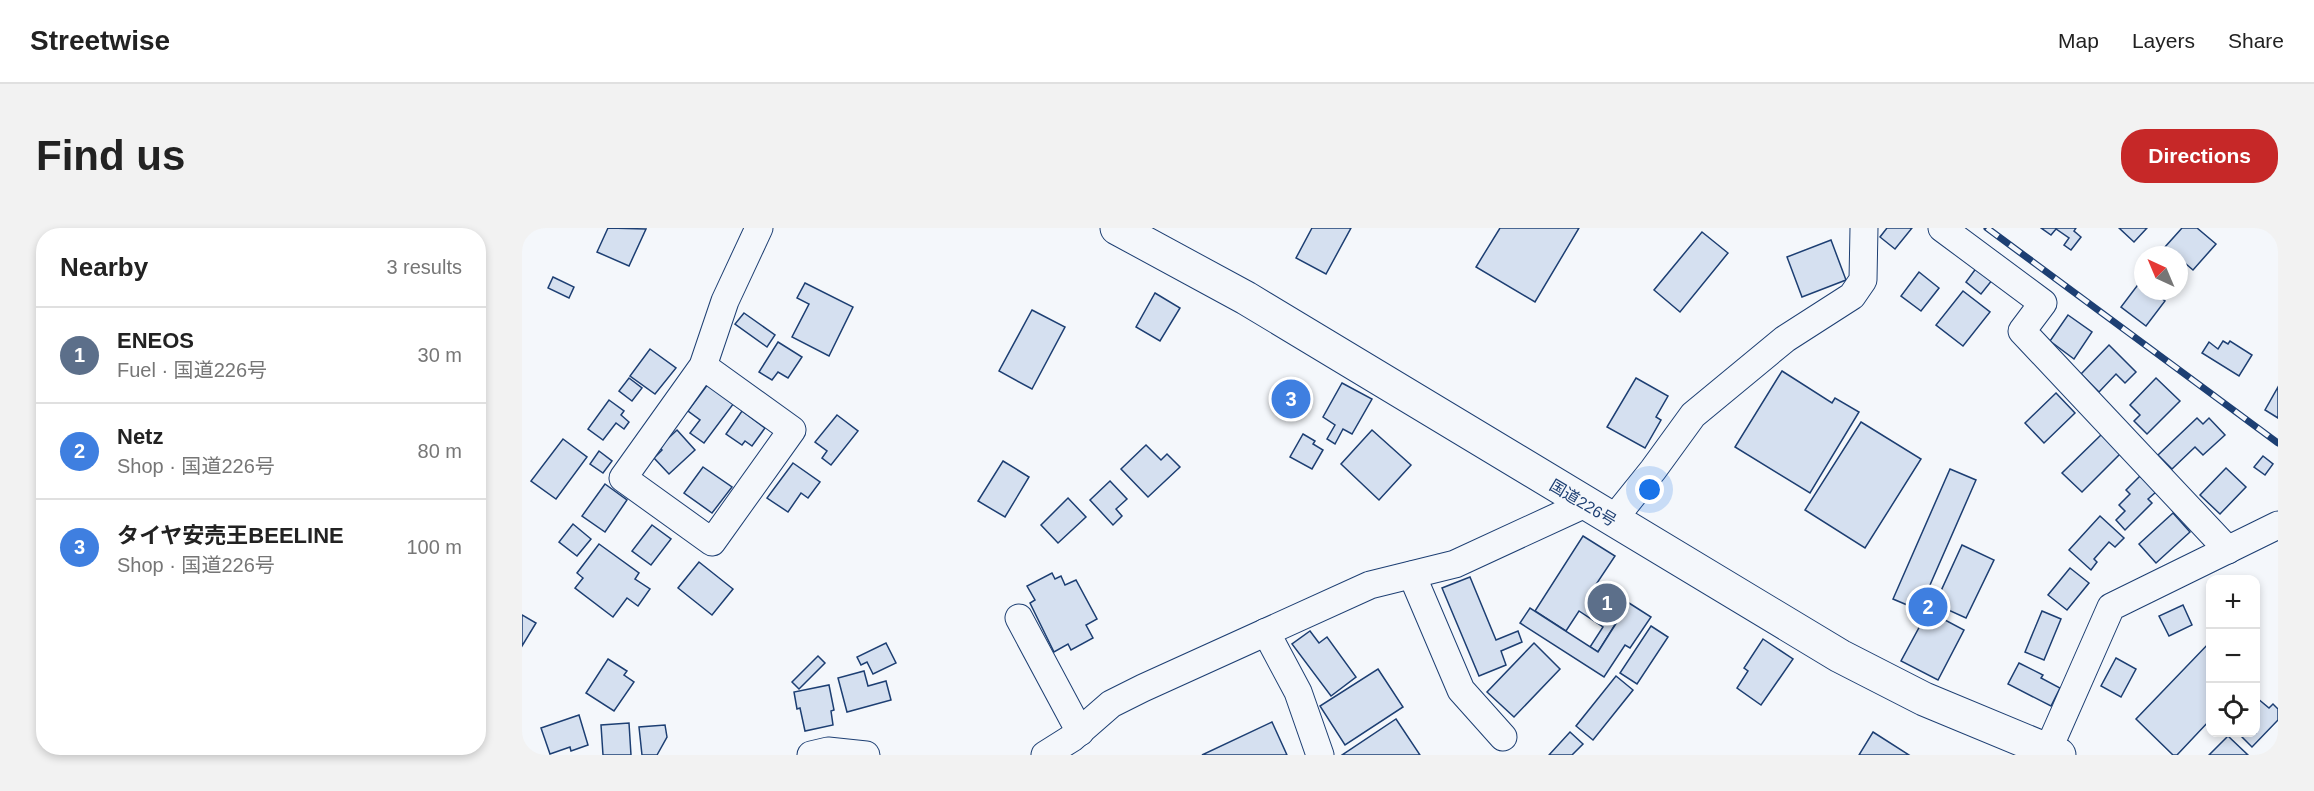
<!DOCTYPE html>
<html lang="en">
<head>
<meta charset="utf-8">
<style>
	:root { --surface:#fff; --page:#f2f2f2; --text:#222; --muted:#767676; --line:#e0e0e0; --accent:#c62828 }
	body { margin:0; font-family:Arial,"Noto Sans JP",sans-serif; background:var(--page); color:var(--text) }
	.controls { position:absolute; right:18px; bottom:18px; display:grid; overflow:hidden; border-radius:12px; box-shadow:0 3px 9px #0003 }
	.controls button { width:54px; height:54px; display:grid; place-items:center; padding:0; border:0; border-bottom:2px solid var(--line); background:var(--surface); color:var(--text); font:30px sans-serif }
	.compass { position:absolute; left:1612px; top:18px; width:54px; height:54px; border-radius:50%; background:var(--surface); box-shadow:0 3px 9px #0003; rotate:316deg }
	.you { position:absolute; left:1128px; top:262px; width:21px; height:21px; margin:-15px; border:4px solid #fff; border-radius:50%; background:#1a73e8; box-shadow:0 0 0 9px #1a73e833 }
	.badge { display:grid; place-items:center; width:39px; height:39px; border-radius:50%; background:var(--accent); color:#fff; font-size:20px; font-weight:700 }
	.pin { position:absolute; translate:-50% -50%; border:3px solid #fff; box-shadow:0 2px 6px #0006 }
	.list { margin:0; padding:0; list-style:none }
	h2 { display:flex; justify-content:space-between; align-items:center; height:78px; margin:0; padding:0 24px; font-size:26px }
	h2 small { font-size:20px; font-weight:400; color:var(--muted) }
	.list li { display:grid; grid-template-columns:39px 1fr auto; gap:18px; align-items:center; box-sizing:border-box; height:96px; padding:0 24px; border-top:2px solid var(--line) }
	.list b { display:block; font-size:22px; white-space:nowrap }
	.list p { margin:0; font-size:20px; white-space:nowrap; color:var(--muted) }
	.list em { font-size:20px; font-style:normal; color:var(--muted) }
	.icon { flex:none; width:33px; height:33px; fill:none; stroke:currentColor; stroke-width:2; stroke-linecap:round; stroke-linejoin:round }
	.map { position:relative; flex:none; width:1756px; height:527px; overflow:hidden; border-radius:24px }
	header { display:flex; align-items:center; gap:36px; box-sizing:border-box; height:84px; padding:0 30px; background:var(--surface); border-bottom:2px solid var(--line) }
	header strong { font-size:28px }
	nav { display:flex; gap:33px; margin-inline-start:auto; font-size:21px }
	.intro { display:flex; align-items:center; justify-content:space-between; box-sizing:border-box; height:144px; padding:0 36px }
	h1 { margin:0; font-size:42px }
	.button { padding:15px 27px; border-radius:24px; background:var(--accent); color:#fff; font-size:21px; font-weight:700 }
	main { display:flex; gap:36px; padding:0 36px }
	aside { flex:1; background:var(--surface); border-radius:24px; box-shadow:0 3px 9px #0003 }
	.map>svg:first-child { display:block }
</style>
</head>
<body>
<header>
<strong>Streetwise</strong>
<nav><a>Map</a><a>Layers</a><a>Share</a></nav>
</header>
<div class="intro"><h1>Find us</h1><a class="button">Directions</a></div>
<main>
<aside>
<h2>Nearby<small>3 results</small></h2>
<ul class="list">
<li><span class="badge" style="background:#5c6f8a">1</span><div><b>ENEOS</b><p>Fuel · 国道226号</p></div><em>30 m</em></li>
<li><span class="badge" style="background:#3f7fe0">2</span><div><b>Netz</b><p>Shop · 国道226号</p></div><em>80 m</em></li>
<li><span class="badge" style="background:#3f7fe0">3</span><div><b>タイヤ安売王BEELINE</b><p>Shop · 国道226号</p></div><em>100 m</em></li>
</ul>
</aside>
<div class="map">
<svg width="1756" height="527" viewBox="0 0 1756 527">
	<rect width="100%" height="100%" fill="#f4f7fb"/>
	<g fill="#d5e0f0" stroke="#1d3f73" stroke-width="1.5">
		<polygon points="86,0 124,1 107,38 75,24"/>
		<polygon points="790,0 829,0 804,46 774,30"/>
		<polygon points="978,0 1057,0 1013,74 954,39"/>
		<polygon points="1365,0 1390,0 1373,21 1358,9"/>
		<polygon points="1519,0 1554,0 1552,3 1559,9 1549,22 1542,17 1547,10 1534,1 1529,7"/>
		<polygon points="1597,0 1625,0 1612,14"/>
		<polygon points="1660,0 1675,0 1694,16 1671,42 1657,30 1657,27 1653,27 1643,19"/>
		<polygon points="1180,4 1206,25 1158,84 1132,62"/>
		<polygon points="1309,12 1324,52 1280,69 1265,29"/>
		<polygon points="1455,39 1471,51 1459,66 1444,54"/>
		<polygon points="1397,44 1417,60 1399,83 1379,68"/>
		<polygon points="31,49 52,59 47,70 26,60"/>
		<polygon points="1618,54 1621,56 1621,63 1630,63 1643,73 1624,98 1599,79"/>
		<polygon points="283,55 331,79 307,128 270,109 287,76 275,70"/>
		<polygon points="1441,63 1468,84 1441,118 1414,97"/>
		<polygon points="633,65 658,80 638,113 614,99"/>
		<polygon points="510,82 543,99 510,161 477,143"/>
		<polygon points="222,85 253,107 245,119 213,96"/>
		<polygon points="1546,87 1570,104 1552,131 1528,113"/>
		<polygon points="1701,113 1706,116 1708,113 1730,127 1717,148 1680,125 1687,114 1696,121"/>
		<polygon points="256,114 280,129 266,150 256,144 250,152 237,144"/>
		<polygon points="1587,117 1614,144 1603,155 1594,146 1577,164 1559,146"/>
		<polygon points="128,121 154,140 133,166 108,148"/>
		<polygon points="1260,143 1310,175 1313,170 1337,184 1288,265 1213,219"/>
		<polygon points="107,150 120,160 110,173 97,163"/>
		<polygon points="1114,150 1146,168 1134,189 1139,192 1123,220 1085,199"/>
		<polygon points="1634,150 1658,173 1625,206 1612,193 1618,187 1608,177"/>
		<polygon points="820,155 850,171 830,206 821,201 813,216 805,211 813,197 801,189"/>
		<polygon points="186,156 212,175 182,215 168,205 178,192 166,183"/>
		<polygon points="1756,159 1756,190 1743,182"/>
		<polygon points="1534,165 1553,185 1522,215 1503,195"/>
		<polygon points="87,172 102,183 99,187 107,194 102,201 94,195 81,212 66,201"/>
		<polygon points="220,183 243,200 230,218 223,213 220,217 204,206"/>
		<polygon points="315,187 336,203 309,237 300,230 305,223 293,214"/>
		<polygon points="1675,190 1681,196 1687,190 1703,207 1681,227 1673,219 1650,241 1636,227"/>
		<polygon points="1339,194 1399,231 1343,320 1283,282"/>
		<polygon points="155,202 173,222 147,246 132,230 140,222 137,219"/>
		<polygon points="850,202 889,237 857,272 819,236"/>
		<polygon points="1581,205 1600,224 1560,264 1540,245"/>
		<polygon points="781,206 793,213 791,216 801,222 790,241 768,229"/>
		<polygon points="41,211 65,229 34,271 9,253"/>
		<polygon points="624,217 639,232 645,226 658,239 626,269 599,241"/>
		<polygon points="77,223 90,233 81,245 68,236"/>
		<polygon points="1741,228 1751,236 1743,247 1732,239"/>
		<polygon points="481,233 507,249 483,289 456,273"/>
		<polygon points="271,235 298,254 286,270 279,265 266,284 245,270"/>
		<polygon points="181,239 210,259 190,285 162,265"/>
		<polygon points="1704,240 1724,259 1698,286 1678,267"/>
		<polygon points="1428,241 1454,252 1397,382 1371,371"/>
		<polygon points="1618,248 1634,264 1626,271 1630,275 1603,302 1594,292 1603,283 1597,277 1608,266 1604,262"/>
		<polygon points="588,253 605,271 594,281 600,288 591,297 568,272"/>
		<polygon points="83,256 105,272 83,304 60,288"/>
		<polygon points="546,270 564,289 536,315 519,297"/>
		<polygon points="1651,285 1668,304 1634,335 1617,316"/>
		<polygon points="1578,288 1602,310 1593,319 1587,314 1572,331 1575,334 1569,342 1547,322"/>
		<polygon points="51,296 69,311 55,328 37,314"/>
		<polygon points="130,297 149,311 129,337 110,323"/>
		<polygon points="1061,308 1093,328 1067,367 1099,387 1076,424 1068,419 1081,399 1057,383 1044,403 1013,383"/>
		<polygon points="77,316 117,345 113,351 128,361 116,378 105,370 91,389 53,360 61,350 55,345"/>
		<polygon points="1440,317 1472,332 1444,390 1413,376"/>
		<polygon points="177,334 211,361 190,387 156,360"/>
		<polygon points="1548,340 1567,355 1545,382 1526,367"/>
		<polygon points="530,345 533,351 539,348 543,357 554,352 575,391 564,397 571,410 549,422 546,416 532,424 508,375 513,372 505,358"/>
		<polygon points="948,349 974,412 996,403 1000,414 979,423 984,437 957,448 920,360"/>
		<polygon points="1107,375 1129,389 1108,420 1103,417 1082,449 998,395 1008,380 1076,424"/>
		<polygon points="1661,377 1670,397 1647,408 1637,388"/>
		<polygon points="1406,383 1442,402 1416,452 1379,433"/>
		<polygon points="1520,383 1539,391 1522,432 1503,424"/>
		<polygon points="0,387 14,395 0,418"/>
		<polygon points="1129,398 1146,409 1115,456 1098,445"/>
		<polygon points="788,403 797,415 805,409 834,449 809,468 770,416"/>
		<polygon points="1241,411 1271,431 1239,477 1215,460 1226,443 1222,440"/>
		<polygon points="1688,414 1688,492 1655,527 1651,527 1614,491"/>
		<polygon points="364,415 374,435 351,446 345,434 339,437 335,429"/>
		<polygon points="1012,415 1038,441 992,489 965,464"/>
		<polygon points="296,428 303,435 277,461 270,454"/>
		<polygon points="1594,430 1614,441 1599,469 1579,458"/>
		<polygon points="86,431 105,443 102,447 112,454 92,483 64,465"/>
		<polygon points="1497,435 1521,447 1519,450 1538,460 1529,478 1486,456"/>
		<polygon points="856,441 881,479 823,517 798,478"/>
		<polygon points="342,443 346,458 364,453 369,472 325,484 316,450"/>
		<polygon points="1094,448 1111,462 1071,512 1054,498"/>
		<polygon points="307,457 312,482 309,483 311,497 283,503 278,480 275,481 272,464"/>
		<polygon points="1735,470 1747,480 1751,476 1756,481 1756,492 1730,519 1716,505 1734,505"/>
		<polygon points="57,487 66,517 49,523 48,519 28,526 19,500"/>
		<polygon points="874,491 898,527 820,527"/>
		<polygon points="750,494 765,527 680,527"/>
		<polygon points="107,495 109,527 81,527 79,497"/>
		<polygon points="143,497 145,509 135,527 120,527 117,499"/>
		<polygon points="1048,504 1061,516 1050,527 1027,527"/>
		<polygon points="1351,504 1387,527 1337,527"/>
		<polygon points="1706,508 1726,527 1687,527"/>
	</g>
	<g fill="none" stroke-linecap="round" stroke-linejoin="round">
		<g stroke="#1d3f73" stroke-width="29">
			<g id="minor">
				<polyline points="1420,0 1521,75 1500,103 1706,322"/>
				<polyline points="181,138 270,202 190,314 101,250 181,138 203,73 237,0"/>
				<polyline points="1090,293 1131,242 1171,187 1263,111 1330,68 1341,52 1342,0"/>
				<polyline points="890,347 939,462 981,509"/>
				<polyline points="497,390 558,504"/>
				<polyline points="744,404 776,464 798,527"/>
				<polyline points="1526,522 1589,379 1756,297"/>
				<polyline points="289,527 306,523 344,527"/>
				<polyline points="523,527 550,510 589,476 621,460 848,357 933,336 1063,276"/>
			</g>
		</g>
		<g stroke="#1d3f73" stroke-width="35">
			<polyline id="highway" points="595,0 724,70 1318,428 1402,471 1537,527"/>
		</g>
		<use href="#minor" stroke="#f4f7fb" stroke-width="27"/>
		<use href="#highway" stroke="#f4f7fb" stroke-width="33"/>
		<g stroke="#1d3f73" stroke-width="7">
			<polyline id="rail" points="1465,0 1756,215"/>
		</g>
		<use href="#rail" stroke="#f4f7fb" stroke-width="4.5" stroke-dasharray="14" stroke-linecap="butt"/>
	</g>
	<g text-anchor="middle" dominant-baseline="central" stroke-width="4.5" stroke-linejoin="round" paint-order="stroke">
		<g font-size="16" fill="#1d3f73" stroke="#f4f7fb">
			<text transform="translate(1061 275) rotate(31)">国道226号</text>
		</g>
	</g>
</svg>
<div class="controls">
<button>+</button>
<button>−</button>
<button><svg class="icon" aria-label="locate" viewBox="0 0 24 24"><circle cx="12" cy="12" r="6"/><path d="M12 2v4M12 18v4M2 12h4M18 12h4"/></svg></button>
</div>
<svg class="compass" viewBox="-18 -18 36 36"><path d="M0-13l5 13h-10z" fill="#e53935"/><path d="M0 13l5-13h-10z" fill="#767676"/></svg>
<div class="you"></div>
<div class="pin badge" style="left:1085px;top:375px;background:#5c6f8a">1</div>
<div class="pin badge" style="left:1406px;top:379px;background:#3f7fe0">2</div>
<div class="pin badge" style="left:769px;top:171px;background:#3f7fe0">3</div>
</div>
</main>
</body>
</html>
